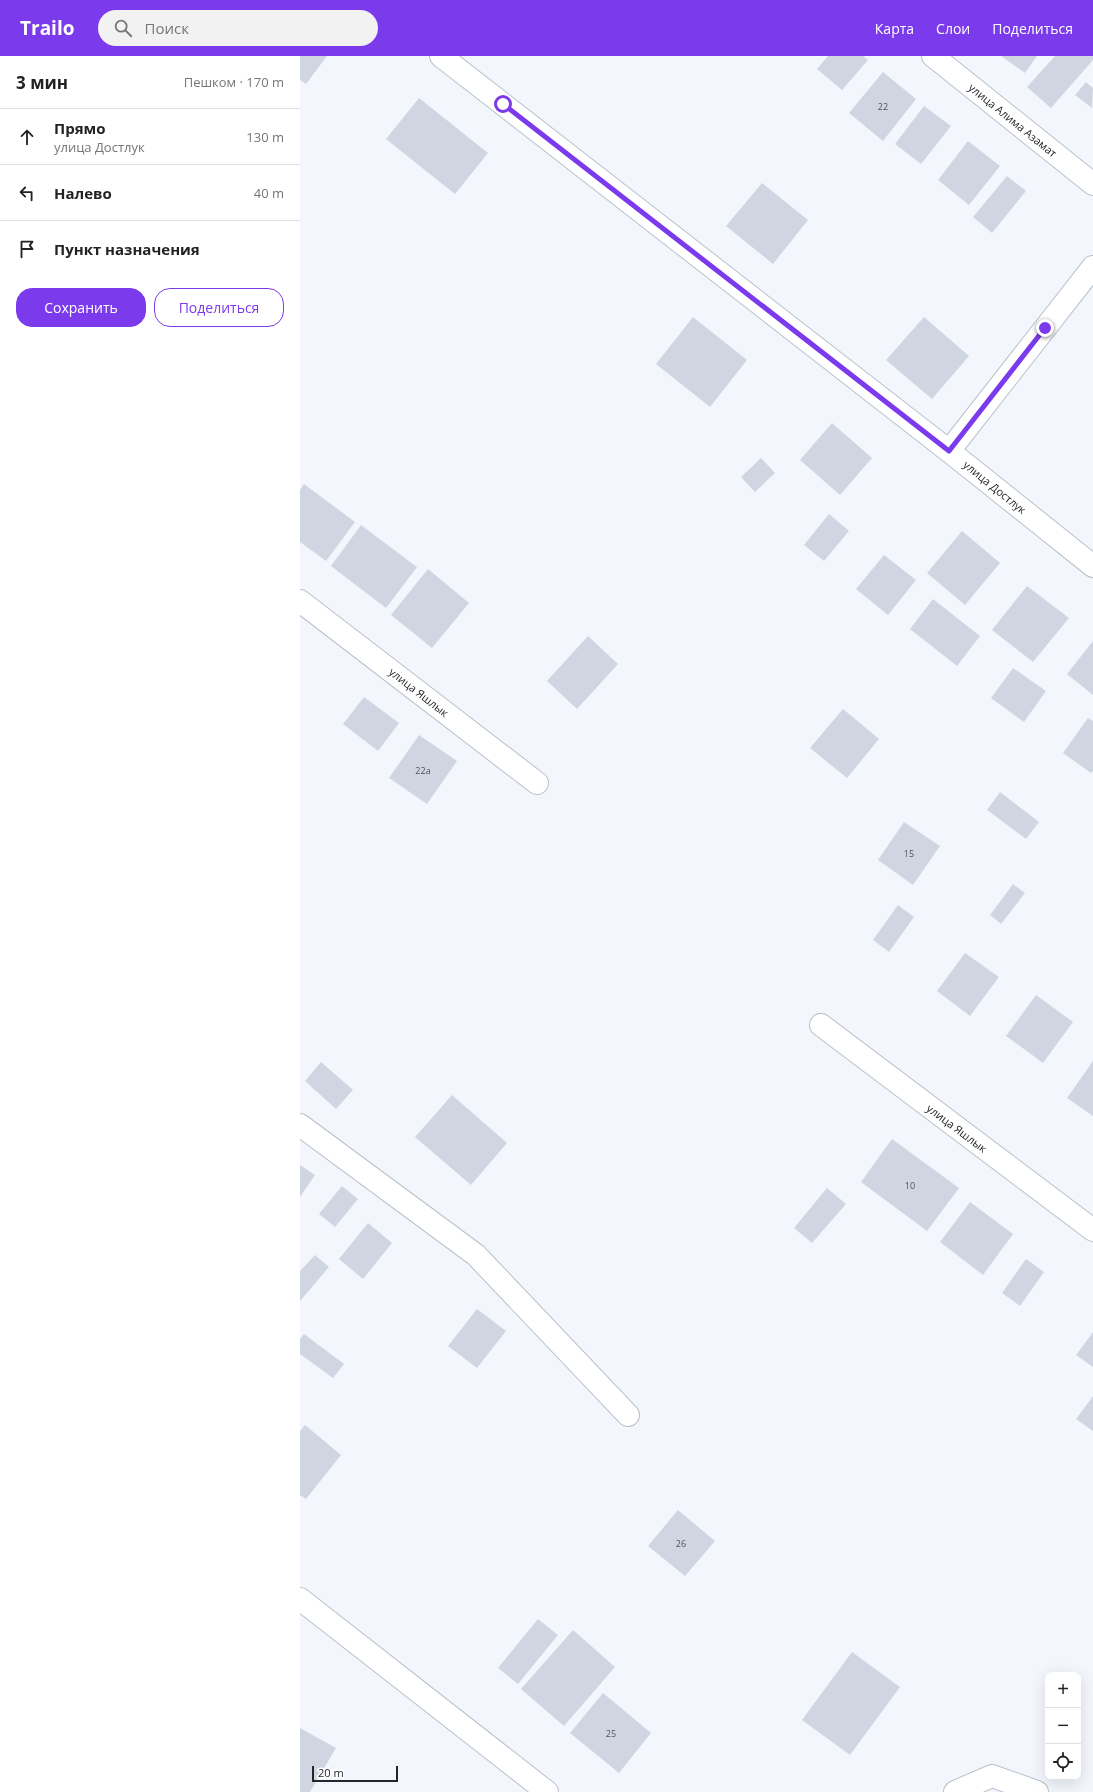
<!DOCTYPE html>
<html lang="ru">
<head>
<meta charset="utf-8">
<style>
	:root { --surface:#fff; --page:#f2f2f2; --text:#222; --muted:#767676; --line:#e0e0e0; --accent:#7c3aed }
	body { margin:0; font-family:"Open Sans",sans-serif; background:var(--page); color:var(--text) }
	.controls { position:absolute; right:12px; bottom:12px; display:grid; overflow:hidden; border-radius:8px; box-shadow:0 4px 16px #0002 }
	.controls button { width:36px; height:36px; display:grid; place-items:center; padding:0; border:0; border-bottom:1px solid var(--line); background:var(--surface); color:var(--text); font:20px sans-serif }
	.scale { position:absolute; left:12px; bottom:10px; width:86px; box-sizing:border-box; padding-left:4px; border:2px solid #23262a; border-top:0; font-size:11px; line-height:14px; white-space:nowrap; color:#23262a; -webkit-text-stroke:3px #fff; paint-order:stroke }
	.stop { position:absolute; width:12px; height:12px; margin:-9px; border:3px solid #7c3aed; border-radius:50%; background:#fff }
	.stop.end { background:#7c3aed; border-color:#fff; box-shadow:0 1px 4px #0008 }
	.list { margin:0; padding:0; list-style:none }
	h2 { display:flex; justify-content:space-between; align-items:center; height:52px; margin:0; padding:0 16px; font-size:17px }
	h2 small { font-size:13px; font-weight:400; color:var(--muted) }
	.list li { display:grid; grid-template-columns:26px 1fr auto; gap:12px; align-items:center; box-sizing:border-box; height:56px; padding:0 16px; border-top:1px solid var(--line) }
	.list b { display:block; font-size:15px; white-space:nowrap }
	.list p { margin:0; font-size:13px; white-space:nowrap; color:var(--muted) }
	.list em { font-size:13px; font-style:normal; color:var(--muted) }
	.actions { display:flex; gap:8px; padding:12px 16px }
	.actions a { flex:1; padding:9px 0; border:1px solid var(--accent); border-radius:16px; text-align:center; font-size:14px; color:var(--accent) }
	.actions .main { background:var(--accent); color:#fff }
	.icon { flex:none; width:22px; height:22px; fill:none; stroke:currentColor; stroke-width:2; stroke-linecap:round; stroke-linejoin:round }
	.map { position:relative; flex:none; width:793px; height:1736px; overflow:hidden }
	header { display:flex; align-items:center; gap:24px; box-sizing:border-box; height:56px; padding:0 20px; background:var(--accent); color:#fff }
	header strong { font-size:19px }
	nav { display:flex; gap:22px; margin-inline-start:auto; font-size:14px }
	.search { width:280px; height:36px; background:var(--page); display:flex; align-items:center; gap:10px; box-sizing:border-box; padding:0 14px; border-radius:22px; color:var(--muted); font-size:15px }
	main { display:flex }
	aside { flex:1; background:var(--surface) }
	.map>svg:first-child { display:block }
</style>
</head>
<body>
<header>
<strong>Trailo</strong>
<div class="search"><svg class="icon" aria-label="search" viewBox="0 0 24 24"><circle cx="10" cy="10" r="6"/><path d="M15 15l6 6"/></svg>Поиск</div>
<nav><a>Карта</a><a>Слои</a><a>Поделиться</a></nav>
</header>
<main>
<aside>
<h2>3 мин<small>Пешком · 170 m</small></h2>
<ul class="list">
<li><svg class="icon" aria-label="ahead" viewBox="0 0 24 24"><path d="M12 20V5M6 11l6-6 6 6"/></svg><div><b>Прямо</b><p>улица Достлук</p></div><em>130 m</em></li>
<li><svg class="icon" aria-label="left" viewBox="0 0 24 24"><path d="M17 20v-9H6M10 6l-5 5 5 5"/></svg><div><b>Налево</b></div><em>40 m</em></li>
<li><svg class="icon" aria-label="arrive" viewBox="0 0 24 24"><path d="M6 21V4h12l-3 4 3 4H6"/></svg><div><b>Пункт назначения</b></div></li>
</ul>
<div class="actions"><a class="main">Сохранить</a><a>Поделиться</a></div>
</aside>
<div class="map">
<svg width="793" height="1736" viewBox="0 0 793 1736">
	<rect width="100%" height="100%" fill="#f3f7fd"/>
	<g fill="#d0d6e1">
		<polygon points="0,0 27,0 6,28 0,24"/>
		<polygon points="528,0 563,0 568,4 542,34 517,13"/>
		<polygon points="701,0 737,0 725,17"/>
		<polygon points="755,0 793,0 793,4 751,52 727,31"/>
		<polygon points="583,16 616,43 583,85 549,57"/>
		<polygon points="786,26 793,32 792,52 775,39"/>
		<polygon points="119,42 188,97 155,138 86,83"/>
		<polygon points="624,50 651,70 621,108 595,88"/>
		<polygon points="668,85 700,110 669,149 638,124"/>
		<polygon points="707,120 726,135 692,177 673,161"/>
		<polygon points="462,127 508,164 473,208 426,170"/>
		<polygon points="393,261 447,304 410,351 356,308"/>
		<polygon points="624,261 669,300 632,343 586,304"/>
		<polygon points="532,367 572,402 540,439 500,404"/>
		<polygon points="461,402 475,417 455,436 441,421"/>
		<polygon points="4,428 55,466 26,505 0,486 0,434"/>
		<polygon points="529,458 549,475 524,505 504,489"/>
		<polygon points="61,469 117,511 86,552 31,510"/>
		<polygon points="662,475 700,507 665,549 627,517"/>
		<polygon points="584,499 616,524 588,559 556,533"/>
		<polygon points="128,513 169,547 132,592 91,559"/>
		<polygon points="727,530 769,562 733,606 692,574"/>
		<polygon points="633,543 680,580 657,610 610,573"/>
		<polygon points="288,580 318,608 277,653 247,625"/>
		<polygon points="793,585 793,639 767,618"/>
		<polygon points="713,612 746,635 724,666 691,642"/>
		<polygon points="64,641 99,667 78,695 43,668"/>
		<polygon points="543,653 579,683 547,722 510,692"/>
		<polygon points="788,662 793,665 793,715 791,717 763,697"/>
		<polygon points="119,679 157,705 127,748 89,722"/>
		<polygon points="700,736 739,766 726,783 687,754"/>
		<polygon points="604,766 640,790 613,829 578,804"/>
		<polygon points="713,828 725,837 701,868 690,859"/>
		<polygon points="598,849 614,861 589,896 573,884"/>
		<polygon points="665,897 699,921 670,960 637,935"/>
		<polygon points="736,939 773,966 743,1007 706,980"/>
		<polygon points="793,1005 793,1060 767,1042"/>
		<polygon points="21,1006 53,1034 36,1053 5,1025"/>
		<polygon points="152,1039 207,1087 171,1129 115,1081"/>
		<polygon points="592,1083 659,1132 627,1175 561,1126"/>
		<polygon points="0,1109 15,1119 0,1141"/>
		<polygon points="42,1130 58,1143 35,1171 19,1158"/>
		<polygon points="527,1132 546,1148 512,1187 494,1172"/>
		<polygon points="670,1146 713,1178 683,1219 640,1186"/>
		<polygon points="68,1167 92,1187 63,1223 39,1203"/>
		<polygon points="15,1199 29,1211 0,1245 0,1215"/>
		<polygon points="726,1203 744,1216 720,1250 702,1237"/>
		<polygon points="177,1253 206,1275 177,1312 148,1290"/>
		<polygon points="793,1276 793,1311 776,1299"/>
		<polygon points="4,1278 44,1308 33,1322 0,1298 0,1283"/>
		<polygon points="793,1340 793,1375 776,1363"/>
		<polygon points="5,1369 41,1399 6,1443 0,1439 0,1375"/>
		<polygon points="378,1454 415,1485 385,1520 348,1490"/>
		<polygon points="238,1563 258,1579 218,1628 198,1612"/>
		<polygon points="273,1574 315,1611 264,1670 221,1633"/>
		<polygon points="552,1596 600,1631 550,1699 502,1664"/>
		<polygon points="303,1637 351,1677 319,1717 270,1677"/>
		<polygon points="0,1672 36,1692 10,1736 0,1736"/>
	</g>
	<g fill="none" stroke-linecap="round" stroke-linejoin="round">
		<g stroke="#bac0cb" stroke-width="24">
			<g id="minor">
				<polyline points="141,0 649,395 793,510"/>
				<polyline points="633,0 793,128"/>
				<polyline points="649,395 793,211"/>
				<polyline points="0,545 237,727"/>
				<polyline points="521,969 793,1174"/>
				<polyline points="0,1069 176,1199 328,1359"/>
				<polyline points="0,1543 247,1736"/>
				<polyline points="655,1736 692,1720 737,1736"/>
			</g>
		</g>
		<use href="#minor" stroke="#fff" stroke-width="22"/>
	</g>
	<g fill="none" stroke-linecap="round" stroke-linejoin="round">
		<polyline stroke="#7c3aed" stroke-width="5" points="203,48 649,395 745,272"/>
	</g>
	<g text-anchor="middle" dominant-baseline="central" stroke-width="4" stroke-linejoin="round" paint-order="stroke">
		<g font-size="9" fill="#4e5258">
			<text x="583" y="50">22</text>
			<text x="123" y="714">22а</text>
			<text x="609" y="797">15</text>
			<text x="610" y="1129">10</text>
			<text x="381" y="1487">26</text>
			<text x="311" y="1677">25</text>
		</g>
		<g font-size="11" fill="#23262a" stroke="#fff">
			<text transform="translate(713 64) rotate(39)">улица Алима Азамат</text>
			<text transform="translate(695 431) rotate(39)">улица Достлук</text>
			<text transform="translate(119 636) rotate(38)">улица Яшлык</text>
			<text transform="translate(657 1072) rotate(37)">улица Яшлык</text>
		</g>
	</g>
</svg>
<div class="controls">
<button>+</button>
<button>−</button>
<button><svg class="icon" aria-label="locate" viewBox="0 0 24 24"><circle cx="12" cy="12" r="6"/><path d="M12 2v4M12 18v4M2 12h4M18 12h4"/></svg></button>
</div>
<div class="scale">20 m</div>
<div class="stop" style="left:203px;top:48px"></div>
<div class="stop end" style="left:745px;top:272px"></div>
</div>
</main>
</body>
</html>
